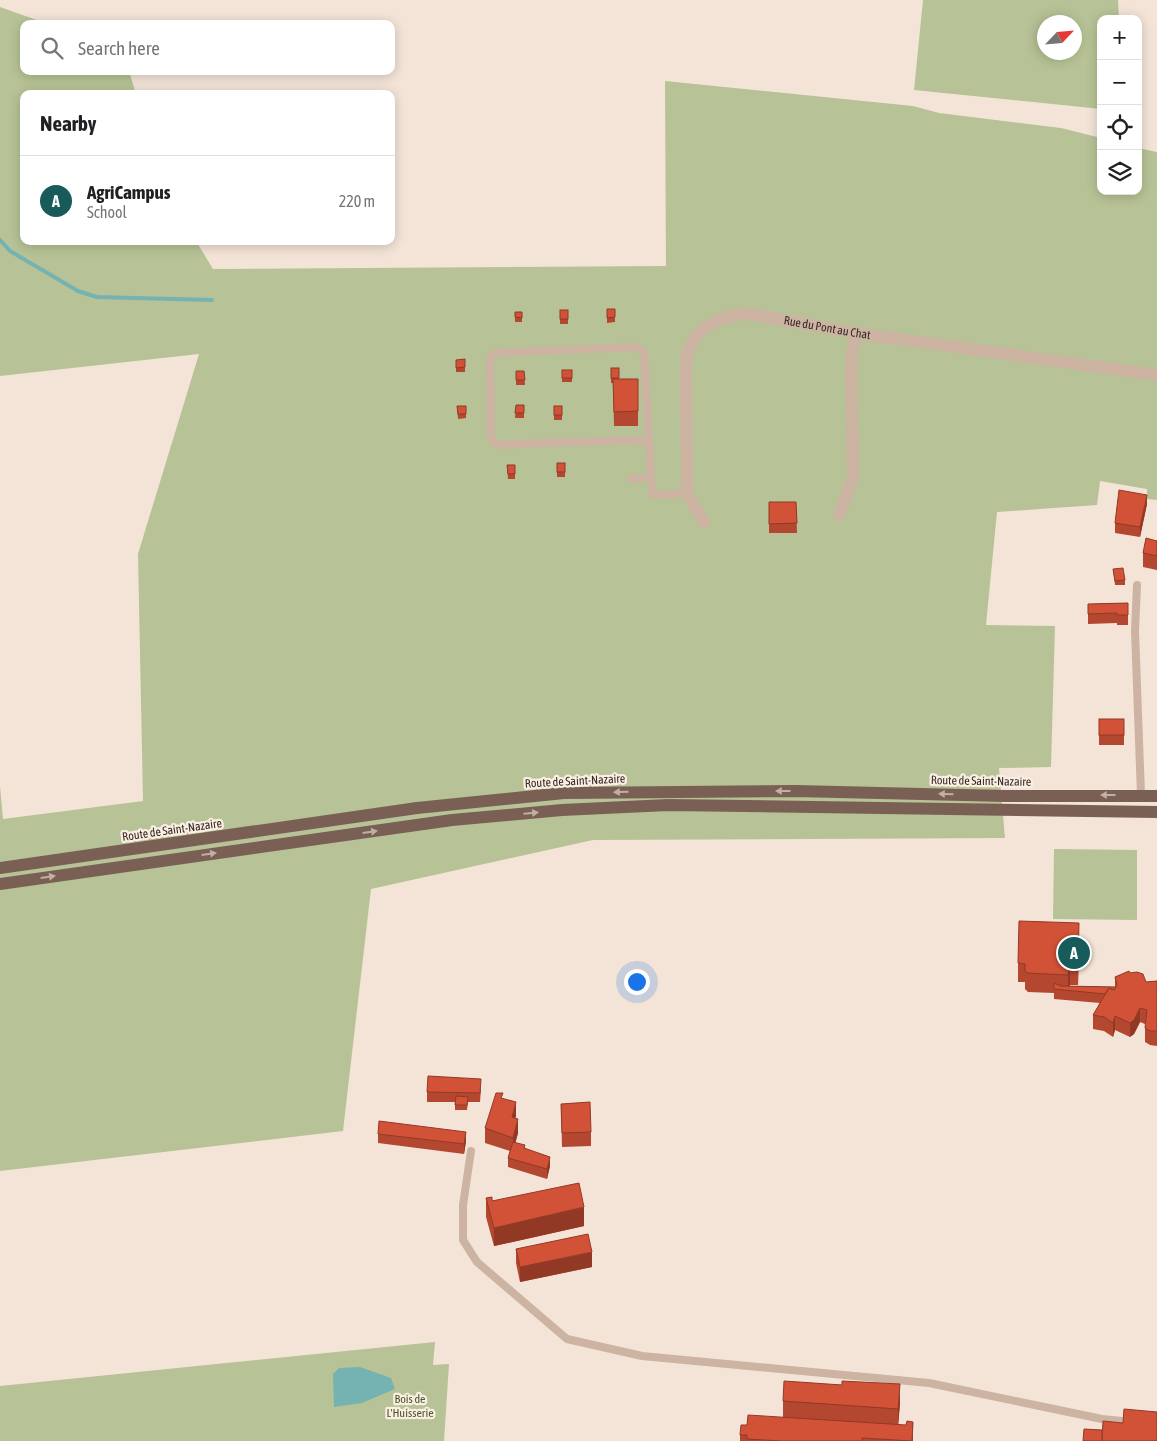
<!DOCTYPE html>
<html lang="en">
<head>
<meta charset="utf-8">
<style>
	:root { --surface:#fff; --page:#f6f6f6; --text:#202124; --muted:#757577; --line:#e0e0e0; --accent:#175b5b }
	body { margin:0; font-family:"Asap Condensed",sans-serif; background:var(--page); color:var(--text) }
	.controls { position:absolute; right:15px; top:15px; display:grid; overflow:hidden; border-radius:10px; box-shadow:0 2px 12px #0003 }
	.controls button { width:45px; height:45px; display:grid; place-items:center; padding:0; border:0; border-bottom:1px solid var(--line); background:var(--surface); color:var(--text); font:25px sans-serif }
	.compass { position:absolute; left:1037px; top:15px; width:45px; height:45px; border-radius:50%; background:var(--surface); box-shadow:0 2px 12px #0003; rotate:64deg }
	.you { position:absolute; left:636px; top:981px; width:18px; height:18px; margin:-12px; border:4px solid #fff; border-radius:50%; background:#1a73e8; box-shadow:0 0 0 8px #1a73e833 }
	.badge { display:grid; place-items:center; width:32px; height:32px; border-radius:50%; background:var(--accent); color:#fff; font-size:16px; font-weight:700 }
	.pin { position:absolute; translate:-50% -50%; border:2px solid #fff; box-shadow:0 1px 5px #0006 }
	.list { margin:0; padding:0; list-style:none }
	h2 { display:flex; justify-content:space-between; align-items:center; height:65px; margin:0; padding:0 20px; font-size:21px }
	h2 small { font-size:16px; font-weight:400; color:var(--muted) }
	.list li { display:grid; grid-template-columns:32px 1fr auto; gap:15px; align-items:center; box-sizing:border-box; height:90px; padding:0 20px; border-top:1px solid var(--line) }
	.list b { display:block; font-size:19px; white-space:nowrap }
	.list p { margin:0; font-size:16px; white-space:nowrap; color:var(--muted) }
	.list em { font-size:16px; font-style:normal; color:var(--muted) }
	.icon { flex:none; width:28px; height:28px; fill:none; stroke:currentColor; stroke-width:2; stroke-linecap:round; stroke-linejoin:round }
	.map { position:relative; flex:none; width:1157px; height:1441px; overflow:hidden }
	.search { position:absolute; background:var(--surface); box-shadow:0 2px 12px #0003; left:20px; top:20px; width:375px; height:55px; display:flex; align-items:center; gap:12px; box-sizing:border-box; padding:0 18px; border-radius:10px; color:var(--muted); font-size:19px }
	.panel { position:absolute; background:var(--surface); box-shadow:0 2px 12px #0003; left:20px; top:90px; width:375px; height:155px; border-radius:10px }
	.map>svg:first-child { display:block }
</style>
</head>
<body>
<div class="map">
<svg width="1157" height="1441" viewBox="0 0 1157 1441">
	<rect width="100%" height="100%" fill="#f3e4d7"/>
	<g fill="#b7c396" fill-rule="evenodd">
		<path d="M923 0H1118L1119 19H1101V109L914 90ZM1074 22V52H1044V22Z"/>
		<polygon points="0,7 48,24 24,24 24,71 129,71 136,94 24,94 24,241 196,241 213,269 666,266 665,81 913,106 939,113 1061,128 1101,138 1101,191 1138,191 1138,148 1157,152 1157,500 1147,499 1147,489 1100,481 1097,505 997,512 986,625 1055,626 1051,767 999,768 1005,838 593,840 371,889 343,1131 0,1171 0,786 3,819 143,801 138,554 199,354 0,376"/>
		<polygon points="1054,849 1137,850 1137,920 1053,919"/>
		<polygon points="435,1342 433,1365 449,1364 444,1441 0,1441 0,1386"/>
	</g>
	<polygon fill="#74b3b1" points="360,1367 391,1378 395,1389 362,1403 334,1407 333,1374 339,1368"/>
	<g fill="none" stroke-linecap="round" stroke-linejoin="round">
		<polyline stroke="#74b3b1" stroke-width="4" points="0,240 10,251 78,291 97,297 212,300"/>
		<g stroke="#ccb3a2" stroke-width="8">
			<polyline points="649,442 629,440 497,445 491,438 490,358 495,353 636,347 644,353 652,495 687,493"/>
			<polyline points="631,479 651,477"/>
			<polyline points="1137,585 1135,631 1141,795"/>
			<polyline points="471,1151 463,1205 463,1240 477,1262 567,1339 642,1356 929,1383 1102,1419 1132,1422"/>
		</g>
		<g stroke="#ccb3a2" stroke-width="12">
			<polyline points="839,515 853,478 851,364 855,333"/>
			<path id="s1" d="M704 522 687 493 686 361C691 328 719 315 750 314L855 333 1157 375"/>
		</g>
		<g stroke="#7a5f55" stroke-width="12">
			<polyline points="0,868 417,808 564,793 796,791 1005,796 1157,796"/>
			<polyline points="0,884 452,820 562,810 668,805 1157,812"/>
		</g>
	</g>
	<g fill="#b4472f">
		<polygon points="607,309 615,309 615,322 607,323"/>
		<rect x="560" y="310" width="8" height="14"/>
		<rect x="515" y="312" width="7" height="10"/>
		<polygon points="465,359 465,372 456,372 456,360"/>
		<polygon points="611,368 619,368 619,379 638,379 638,426 614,426 613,383 611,383"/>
		<rect x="562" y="370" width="10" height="12"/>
		<polygon points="516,371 524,371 525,385 516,385"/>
		<polygon points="516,405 524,405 524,418 515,418"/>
		<polygon points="457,406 466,406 466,418 458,419"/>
		<rect x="554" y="406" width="8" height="14"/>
		<rect x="557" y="463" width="8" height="14"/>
		<polygon points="507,465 515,465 515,479 508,479"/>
		<polygon points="769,502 796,502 797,533 769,533"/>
		<polygon points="1147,504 1140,537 1115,533 1115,523"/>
		<polygon points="1157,541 1157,570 1143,567 1143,553"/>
		<polygon points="1113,569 1125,580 1125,585 1115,585"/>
		<polygon points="1128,603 1128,625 1117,625 1117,623 1088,624 1088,604"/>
		<rect x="1099" y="719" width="25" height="26"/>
		<polygon points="1079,942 1078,985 1070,985 1070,986 1115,987 1115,977 1130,973 1146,982 1157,981 1157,1046 1150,1045 1145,1042 1145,1024 1140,1022 1134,1034 1130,1037 1115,1030 1113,1037 1104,1031 1093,1029 1093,1015 1100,1003 1054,999 1054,993 1028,992 1025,989 1025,982 1018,982 1018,963"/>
		<polygon points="481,1089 480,1102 468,1102 467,1110 455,1110 455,1102 427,1102 427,1092"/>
		<polygon points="503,1098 516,1116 515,1118 518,1133 515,1143 525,1148 550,1166 547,1179 508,1167 508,1158 510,1151 485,1143 485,1128"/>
		<polygon points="561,1104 591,1132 591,1146 562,1147"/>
		<polygon points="378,1134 466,1141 464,1154 378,1143"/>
		<polygon points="486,1198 492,1201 584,1226 494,1246 486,1217"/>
		<polygon points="516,1249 592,1267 520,1282 516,1263"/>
		<polygon points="783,1401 900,1403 898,1425 906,1425 913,1422 913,1441 740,1441 740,1435 747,1425 783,1417"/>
	</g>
	<g fill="#923926">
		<polygon points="1147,495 1147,504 1140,537 1140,527"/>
		<polygon points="1079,923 1079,942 1078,985 1078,966"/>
		<polygon points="1070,966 1070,985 1069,991 1068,991 1068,975"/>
		<polygon points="1140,1008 1140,1022 1134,1034 1130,1037 1130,1023"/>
		<polygon points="1115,1016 1115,1030 1113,1037 1113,1023"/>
		<polygon points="516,1102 516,1116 512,1131 512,1117"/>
		<polygon points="518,1119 518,1133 513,1152 513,1138"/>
		<polygon points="466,1132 466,1141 464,1154 464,1144"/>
		<polygon points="550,1157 550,1166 547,1179 547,1169"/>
		<polygon points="584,1207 584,1226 494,1246 494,1228"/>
		<polygon points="592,1252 592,1267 520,1282 520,1267"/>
		<polygon points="900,1384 900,1403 898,1428 898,1409"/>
	</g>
	<g fill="#d15237" stroke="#923926">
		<polygon points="607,309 615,309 615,317 607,318"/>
		<rect x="560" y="310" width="8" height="9"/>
		<polygon points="515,312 522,312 522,318 515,317"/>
		<polygon points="465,359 465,367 456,368 456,360"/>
		<rect x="611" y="368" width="8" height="10"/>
		<rect x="562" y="370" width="10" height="8"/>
		<polygon points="516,371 524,371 525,380 516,380"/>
		<polygon points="613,379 638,379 638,411 614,412"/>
		<polygon points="516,405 524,405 524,413 515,413"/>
		<polygon points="457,406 466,406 466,414 458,414"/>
		<rect x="554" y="406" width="8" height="9"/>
		<rect x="557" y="463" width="8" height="9"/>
		<polygon points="507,465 515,465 515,474 508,474"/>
		<polygon points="1119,490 1147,495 1140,527 1115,523"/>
		<polygon points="769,502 796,502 797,523 769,524"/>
		<polygon points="1146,538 1157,541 1157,556 1143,553"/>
		<polygon points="1123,568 1125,580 1115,581 1113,569"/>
		<polygon points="1128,603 1128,615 1117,615 1117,613 1088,614 1088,604"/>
		<rect x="1099" y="719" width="25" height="16"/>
		<polygon points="1019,921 1079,923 1078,966 1070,966 1068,975 1028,973 1025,971 1025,964 1018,963"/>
		<polygon points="1129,971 1130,973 1137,972 1143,974 1146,982 1157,981 1157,1031 1150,1031 1145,1028 1147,1010 1140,1008 1134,1020 1130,1023 1115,1016 1113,1023 1104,1017 1093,1015 1109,988 1114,990 1117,985 1115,977"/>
		<polygon points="1054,983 1061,986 1116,987 1114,990 1109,988 1105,994 1054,989"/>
		<polygon points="428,1076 481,1079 480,1093 427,1092"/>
		<polygon points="496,1093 503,1093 501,1098 516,1102 512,1117 518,1119 513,1138 485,1128"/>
		<polygon points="456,1096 468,1097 467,1105 455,1105"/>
		<polygon points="590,1102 591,1132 562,1133 561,1104"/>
		<polygon points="379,1121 466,1132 464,1144 378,1134"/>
		<polygon points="513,1142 525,1145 524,1148 550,1157 547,1169 508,1158"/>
		<polygon points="579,1183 584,1207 494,1228 486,1198 492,1197 492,1201"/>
		<polygon points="588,1234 592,1252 520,1267 516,1249"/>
		<polygon points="784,1381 842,1385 842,1381 900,1384 898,1409 783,1401"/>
		<polygon points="1124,1409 1157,1412 1157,1441 1102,1441 1103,1421 1123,1423"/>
		<polygon points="748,1415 906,1425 907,1421 913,1422 912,1441 862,1438 862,1441 782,1441 747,1439 747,1435 740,1435 741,1425 747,1425"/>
		<polygon points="1084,1429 1102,1430 1102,1441 1083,1441"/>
	</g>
	<defs><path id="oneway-solid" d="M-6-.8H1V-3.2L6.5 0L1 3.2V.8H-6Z" transform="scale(1.25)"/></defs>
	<g fill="#c1aea4">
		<use href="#oneway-solid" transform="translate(783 791) rotate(180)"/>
		<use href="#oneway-solid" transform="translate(621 792) rotate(178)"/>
		<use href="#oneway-solid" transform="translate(946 794) rotate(-179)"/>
		<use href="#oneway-solid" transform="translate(1108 795) rotate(180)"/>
		<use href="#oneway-solid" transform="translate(531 813) rotate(-5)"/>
		<use href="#oneway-solid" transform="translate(370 832) rotate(-8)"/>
		<use href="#oneway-solid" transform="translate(209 854) rotate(-8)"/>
		<use href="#oneway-solid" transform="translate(48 877) rotate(-8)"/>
	</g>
	<g text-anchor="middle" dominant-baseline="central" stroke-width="4.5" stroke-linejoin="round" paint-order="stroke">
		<g font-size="12" fill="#362a25" stroke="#fbefe4">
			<text stroke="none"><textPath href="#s1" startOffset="331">Rue du Pont au Chat</textPath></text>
			<text transform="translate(575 781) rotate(-3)">Route de Saint-Nazaire</text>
			<text transform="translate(981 781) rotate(1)">Route de Saint-Nazaire</text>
			<text transform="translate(172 830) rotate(-8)">Route de Saint-Nazaire</text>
		</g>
		<g font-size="12" fill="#485727" stroke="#fbefe4">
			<text x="410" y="1399">Bois de<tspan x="410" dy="14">L'Huisserie</tspan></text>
		</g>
	</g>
</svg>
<div class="controls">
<button>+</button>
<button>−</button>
<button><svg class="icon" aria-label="locate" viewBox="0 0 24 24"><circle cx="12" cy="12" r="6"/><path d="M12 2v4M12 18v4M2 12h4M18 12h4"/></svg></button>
<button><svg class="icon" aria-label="layers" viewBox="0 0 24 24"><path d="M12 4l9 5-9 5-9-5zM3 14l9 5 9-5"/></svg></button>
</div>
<svg class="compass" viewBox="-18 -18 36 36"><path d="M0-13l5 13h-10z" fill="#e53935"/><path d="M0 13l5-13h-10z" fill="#757577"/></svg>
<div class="you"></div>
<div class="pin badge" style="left:1074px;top:953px">A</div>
<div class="search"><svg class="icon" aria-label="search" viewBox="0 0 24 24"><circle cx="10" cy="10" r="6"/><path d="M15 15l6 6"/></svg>Search here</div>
<section class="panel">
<h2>Nearby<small></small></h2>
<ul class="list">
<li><span class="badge">A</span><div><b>AgriCampus</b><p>School</p></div><em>220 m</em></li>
</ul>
</section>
</div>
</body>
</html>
